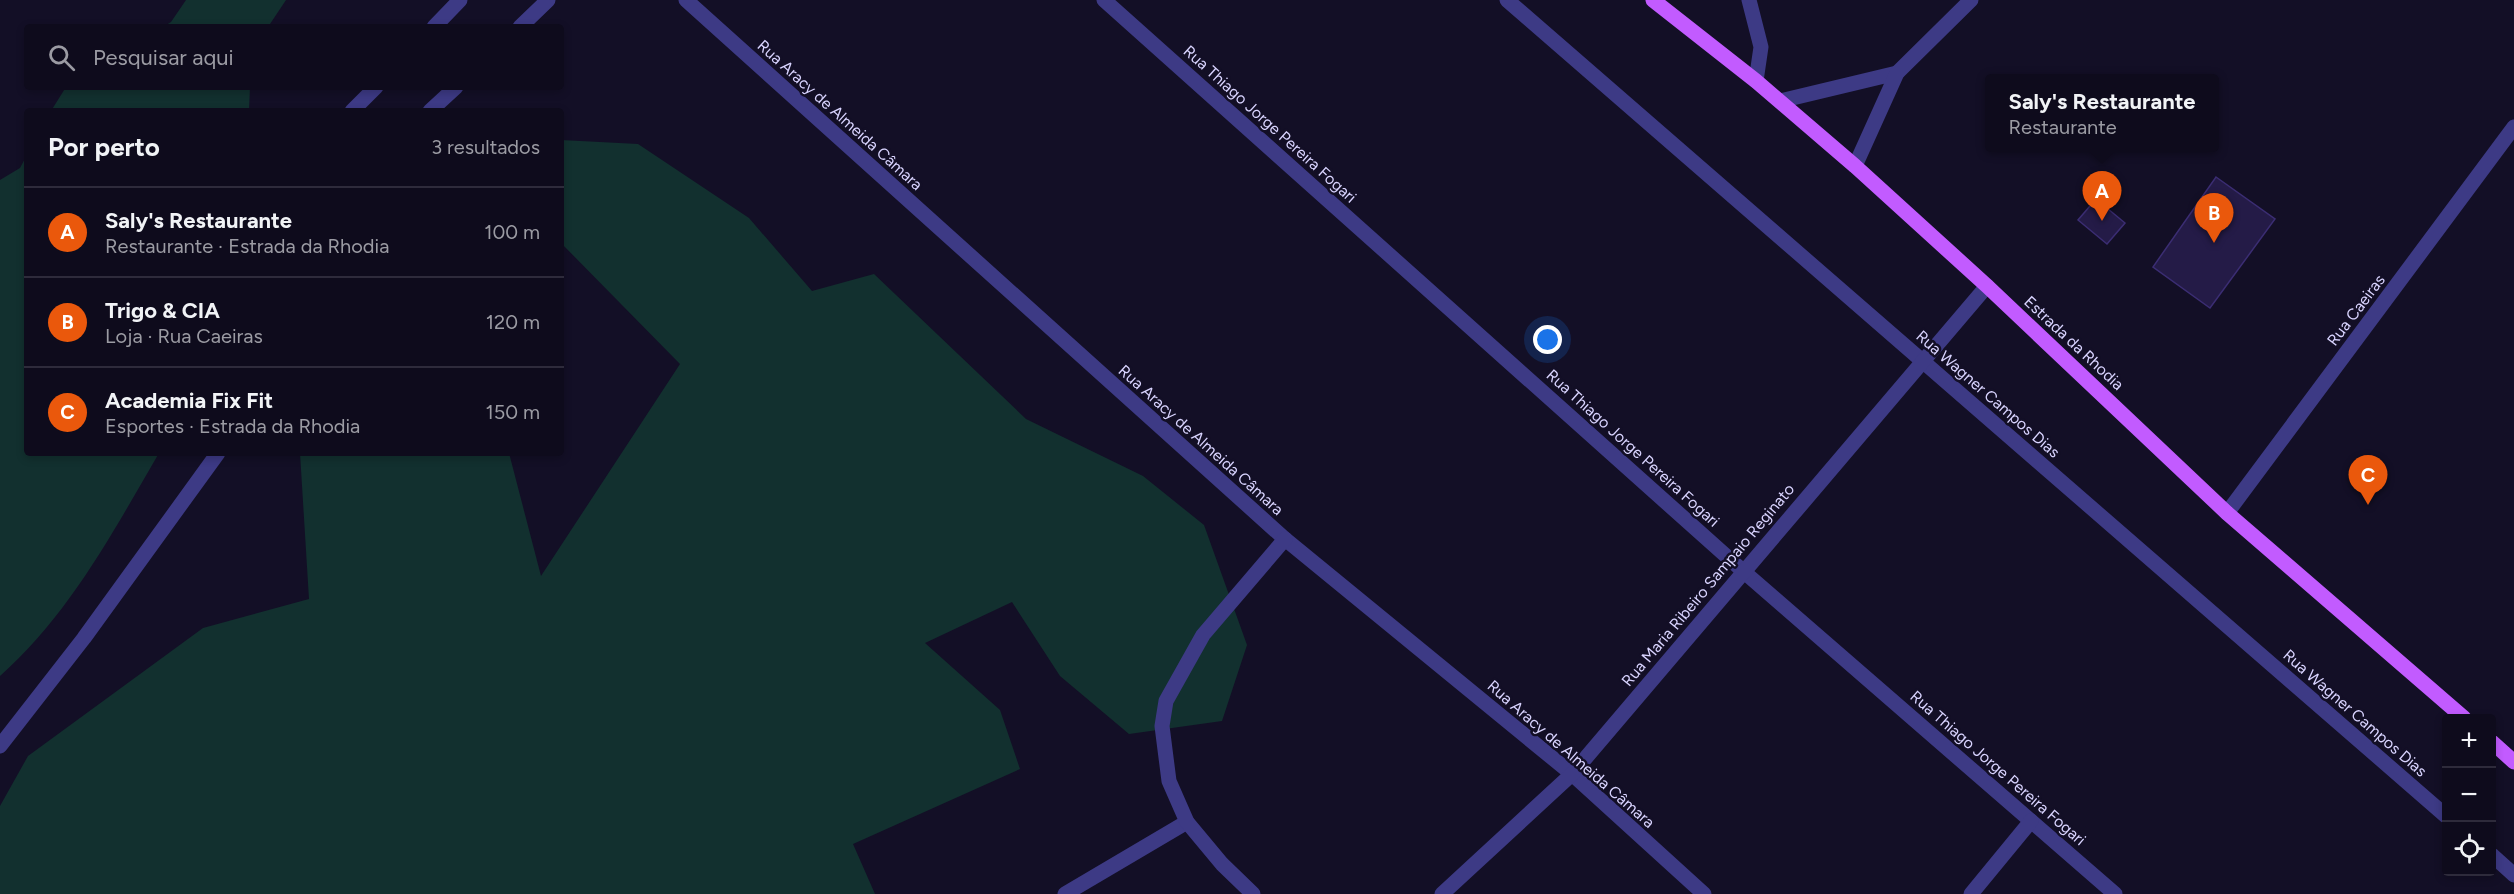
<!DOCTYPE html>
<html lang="pt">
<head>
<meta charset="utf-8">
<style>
	:root { --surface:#0e0b1c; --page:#171425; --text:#f1f3f6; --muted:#9b9ba3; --line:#2e2b3b; --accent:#ea580c }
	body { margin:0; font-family:Figtree,sans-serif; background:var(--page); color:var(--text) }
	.controls { position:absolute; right:18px; bottom:18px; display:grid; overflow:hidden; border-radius:6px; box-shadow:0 3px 9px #0003 }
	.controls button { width:54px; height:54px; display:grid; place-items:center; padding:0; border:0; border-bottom:2px solid var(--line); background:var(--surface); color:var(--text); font:30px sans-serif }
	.you { position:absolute; left:1548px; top:340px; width:21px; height:21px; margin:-15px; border:4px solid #fff; border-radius:50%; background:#1a73e8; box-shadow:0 0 0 9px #1a73e833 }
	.badge { display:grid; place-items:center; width:39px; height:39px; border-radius:50%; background:var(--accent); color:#fff; font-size:20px; font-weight:700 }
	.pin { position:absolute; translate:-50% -50px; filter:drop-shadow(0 2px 3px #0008) }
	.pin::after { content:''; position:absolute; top:32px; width:21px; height:18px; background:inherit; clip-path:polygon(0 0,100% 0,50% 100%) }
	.popup { position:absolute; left:1985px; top:74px; width:234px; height:78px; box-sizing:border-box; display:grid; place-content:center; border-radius:6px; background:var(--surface); filter:drop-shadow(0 2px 4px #0005); font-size:20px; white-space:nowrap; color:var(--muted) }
	.popup b { font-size:22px; color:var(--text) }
	.popup::after { content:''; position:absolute; left:50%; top:100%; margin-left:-12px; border:12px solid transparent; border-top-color:var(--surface) }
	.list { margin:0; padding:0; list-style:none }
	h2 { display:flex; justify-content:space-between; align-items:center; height:78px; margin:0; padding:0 24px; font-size:26px }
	h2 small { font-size:20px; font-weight:400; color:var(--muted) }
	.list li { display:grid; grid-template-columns:39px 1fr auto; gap:18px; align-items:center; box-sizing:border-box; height:90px; padding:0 24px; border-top:2px solid var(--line) }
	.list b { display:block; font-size:22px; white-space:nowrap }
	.list p { margin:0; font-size:20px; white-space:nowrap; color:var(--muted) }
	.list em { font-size:20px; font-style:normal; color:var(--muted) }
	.icon { flex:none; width:33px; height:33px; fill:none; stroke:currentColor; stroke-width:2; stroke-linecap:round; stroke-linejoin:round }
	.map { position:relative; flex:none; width:2514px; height:894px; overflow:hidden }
	.search { position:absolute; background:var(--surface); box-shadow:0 3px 9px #0003; left:24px; top:24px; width:540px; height:66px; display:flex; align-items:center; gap:15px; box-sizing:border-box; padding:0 21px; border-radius:6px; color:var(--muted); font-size:22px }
	.panel { position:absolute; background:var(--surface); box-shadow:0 3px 9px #0003; left:24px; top:108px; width:540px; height:348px; border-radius:6px }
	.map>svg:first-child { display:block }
</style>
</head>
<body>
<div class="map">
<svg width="2514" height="894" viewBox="0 0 2514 894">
	<rect width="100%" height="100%" fill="#130f26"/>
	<g fill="#12302f">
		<polygon points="186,0 286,0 268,27 163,27 171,22"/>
		<polygon points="66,87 250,87 249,111 51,111"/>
		<polygon points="561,140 638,144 749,218 812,291 874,274 1026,419 1143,476 1204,525 1247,645 1222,721 1129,734 1060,676 1012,602 925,643 1000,710 1020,769 853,844 875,894 0,894 0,806 28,756 203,628 309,599 300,453 509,453 541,576 680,364 561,243"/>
		<path d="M27 155V453H159C113 532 69 615 0 676V180L20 168Z"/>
	</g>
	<g fill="#241b47" stroke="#3b2d73" stroke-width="1.5">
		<polygon points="2216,177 2275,219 2210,308 2153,267"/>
		<polygon points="2096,199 2125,223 2107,244 2078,220"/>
	</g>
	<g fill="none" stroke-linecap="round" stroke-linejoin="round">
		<g stroke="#3d3a85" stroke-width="15">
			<polyline points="686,0 1285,539 1572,774 1704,894"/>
			<polyline points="1104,0 1743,571 2115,894"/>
			<polyline points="1507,0 2446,816"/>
			<polyline points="1749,0 1761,47 1756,81"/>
			<polyline points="434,27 460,0"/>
			<polyline points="520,27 548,0"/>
			<polyline points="1780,101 1897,73"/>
			<polyline points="352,111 376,87"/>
			<polyline points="430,111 456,87"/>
			<polyline points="1855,166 1897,73 1971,0"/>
			<polyline points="2227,513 2514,127"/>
			<polyline points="0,746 84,638 218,453"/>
			<polyline points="2492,855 2514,875"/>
			<polyline points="1065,894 1187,822"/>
			<polyline points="1253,894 1222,864 1187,822 1169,781 1162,726 1166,701 1203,635 1285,539"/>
			<polyline points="1442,894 1572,774 1987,286"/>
			<polyline points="1971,894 2031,821"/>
		</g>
		<g stroke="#c25bff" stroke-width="15">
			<polyline points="1653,0 1756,81 1855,166 1987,286 2227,513 2464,718"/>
			<polyline points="2492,742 2514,762"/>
		</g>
	</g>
	<g text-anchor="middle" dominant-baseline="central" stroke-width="5" stroke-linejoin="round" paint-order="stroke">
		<g font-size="16" fill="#d9d4ff" stroke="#130f26">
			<text transform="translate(840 115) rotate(42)">Rua Aracy de Almeida Câmara</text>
			<text transform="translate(1270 124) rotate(42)">Rua Thiago Jorge Pereira Fogari</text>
			<text transform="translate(2356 310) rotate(-53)">Rua Caeiras</text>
			<text transform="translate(2074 343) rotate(43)">Estrada da Rhodia</text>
			<text transform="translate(1988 394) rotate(41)">Rua Wagner Campos Dias</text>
			<text transform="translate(1201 440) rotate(42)">Rua Aracy de Almeida Câmara</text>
			<text transform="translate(1633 448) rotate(42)">Rua Thiago Jorge Pereira Fogari</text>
			<text transform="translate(1708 585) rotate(-50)">Rua Maria Ribeiro Sampaio Reginato</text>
			<text transform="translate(2355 713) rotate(41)">Rua Wagner Campos Dias</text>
			<text transform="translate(1571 754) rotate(41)">Rua Aracy de Almeida Câmara</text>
			<text transform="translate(1998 768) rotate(41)">Rua Thiago Jorge Pereira Fogari</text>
		</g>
	</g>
</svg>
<div class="controls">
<button>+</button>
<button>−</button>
<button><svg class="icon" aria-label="locate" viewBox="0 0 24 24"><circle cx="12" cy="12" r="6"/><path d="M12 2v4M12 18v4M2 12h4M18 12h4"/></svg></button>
</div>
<div class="you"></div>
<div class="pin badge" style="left:2102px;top:221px">A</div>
<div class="popup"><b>Saly's Restaurante</b>Restaurante</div>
<div class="pin badge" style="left:2214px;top:243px">B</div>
<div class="pin badge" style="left:2368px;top:505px">C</div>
<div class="search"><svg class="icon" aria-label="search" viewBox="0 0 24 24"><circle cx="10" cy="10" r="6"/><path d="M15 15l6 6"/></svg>Pesquisar aqui</div>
<section class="panel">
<h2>Por perto<small>3 resultados</small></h2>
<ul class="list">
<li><span class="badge">A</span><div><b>Saly's Restaurante</b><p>Restaurante · Estrada da Rhodia</p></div><em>100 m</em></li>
<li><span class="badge">B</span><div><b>Trigo &amp; CIA</b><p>Loja · Rua Caeiras</p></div><em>120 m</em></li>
<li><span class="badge">C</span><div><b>Academia Fix Fit</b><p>Esportes · Estrada da Rhodia</p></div><em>150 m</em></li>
</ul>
</section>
</div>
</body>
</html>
